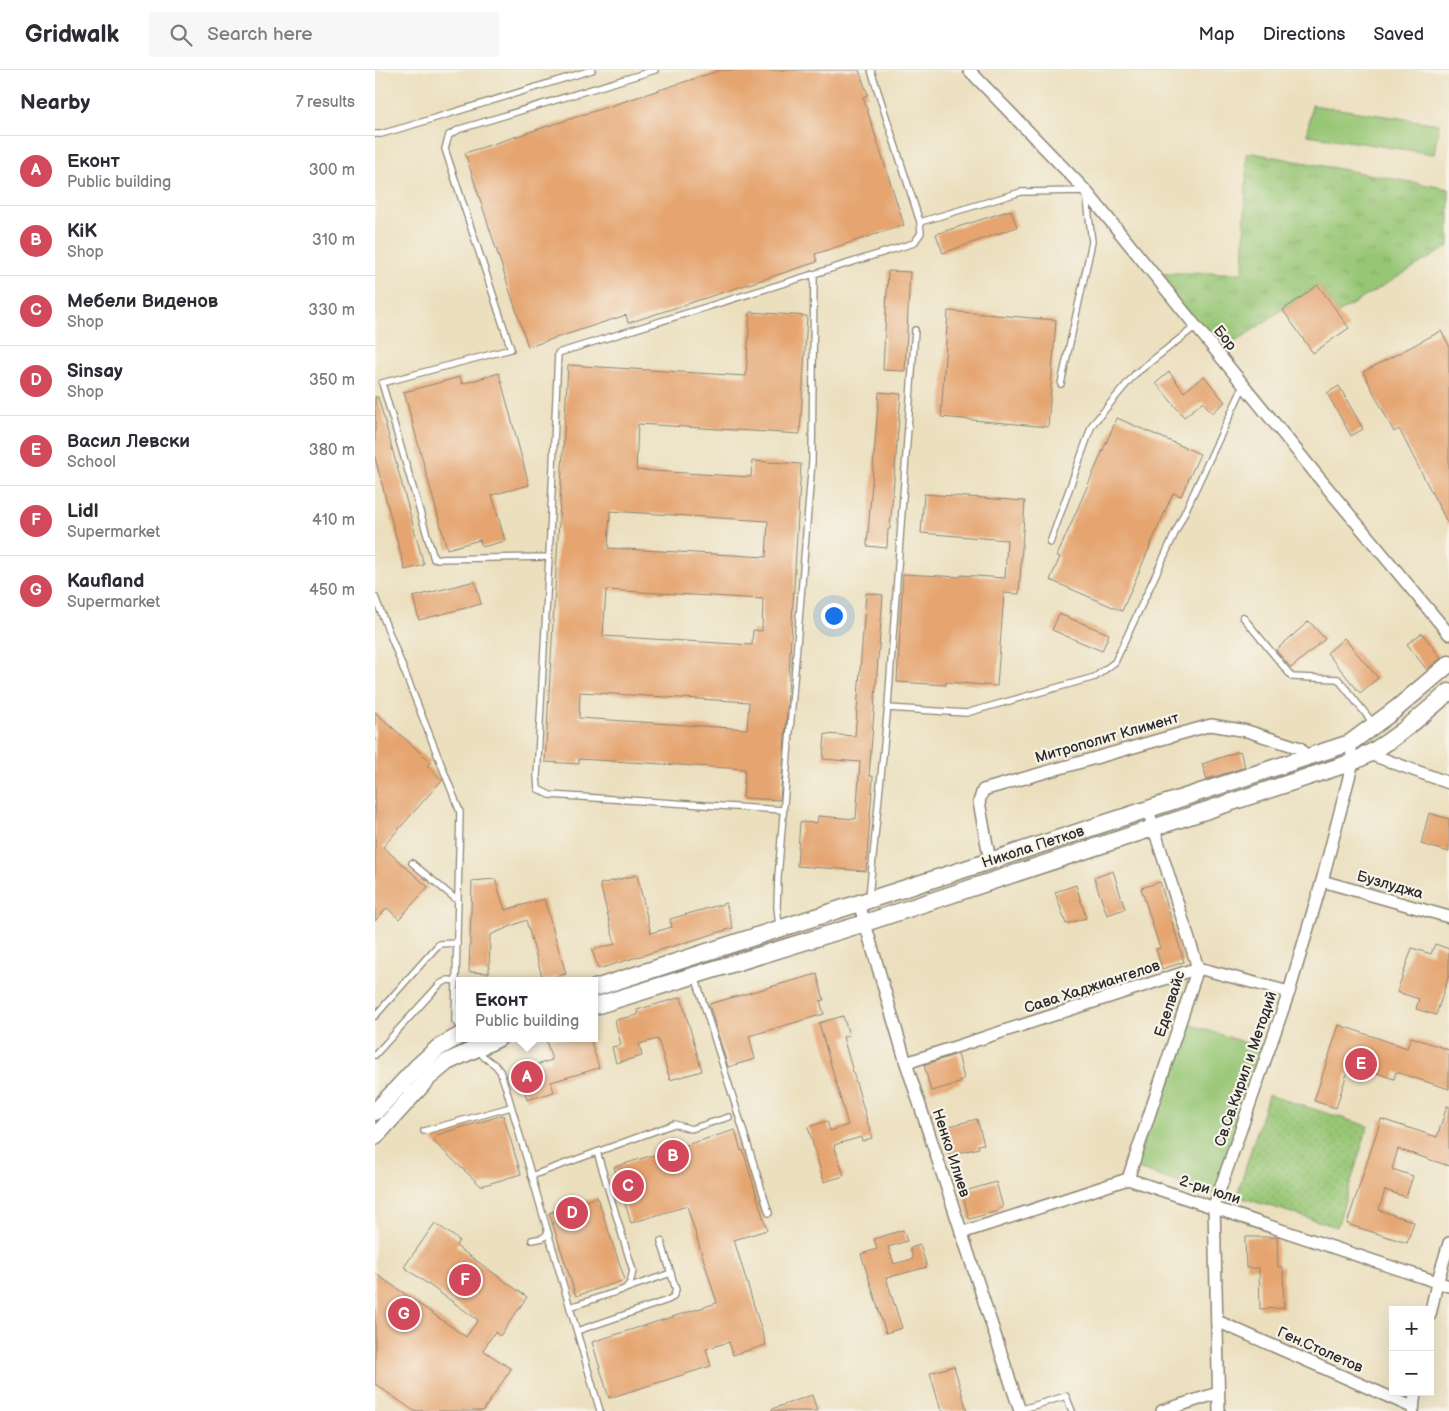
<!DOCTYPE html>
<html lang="en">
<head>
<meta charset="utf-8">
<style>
	:root { --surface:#fff; --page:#f7f7f7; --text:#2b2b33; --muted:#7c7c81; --line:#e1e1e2; --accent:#d1495b }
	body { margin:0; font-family:"Balsamiq Sans",sans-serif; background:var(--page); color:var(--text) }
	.controls { position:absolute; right:15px; bottom:15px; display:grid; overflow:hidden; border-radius:0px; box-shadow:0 5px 20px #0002 }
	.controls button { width:45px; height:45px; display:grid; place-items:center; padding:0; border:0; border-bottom:1px solid var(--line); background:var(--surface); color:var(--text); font:25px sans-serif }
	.you { position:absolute; left:458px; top:545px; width:18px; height:18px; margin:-12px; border:4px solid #fff; border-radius:50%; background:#1a73e8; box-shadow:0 0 0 8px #1a73e833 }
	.badge { display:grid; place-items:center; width:32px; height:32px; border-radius:50%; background:var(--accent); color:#fff; font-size:16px; font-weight:700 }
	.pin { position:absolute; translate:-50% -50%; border:2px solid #fff; box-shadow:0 1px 5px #0006 }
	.popup { position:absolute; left:81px; top:907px; width:142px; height:65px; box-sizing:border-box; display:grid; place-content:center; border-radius:0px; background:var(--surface); filter:drop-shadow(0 1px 4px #0005); font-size:16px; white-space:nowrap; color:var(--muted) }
	.popup b { font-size:19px; color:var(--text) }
	.popup::after { content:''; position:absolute; left:50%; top:100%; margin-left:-10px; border:10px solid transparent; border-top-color:var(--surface) }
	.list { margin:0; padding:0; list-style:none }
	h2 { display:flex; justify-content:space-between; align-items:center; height:65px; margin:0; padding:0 20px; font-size:21px }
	h2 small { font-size:16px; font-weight:400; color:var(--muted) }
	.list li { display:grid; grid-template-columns:32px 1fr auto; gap:15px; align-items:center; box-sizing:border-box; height:70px; padding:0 20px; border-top:1px solid var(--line) }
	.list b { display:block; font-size:19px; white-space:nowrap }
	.list p { margin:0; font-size:16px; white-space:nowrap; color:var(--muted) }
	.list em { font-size:16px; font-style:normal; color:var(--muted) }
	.icon { flex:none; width:28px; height:28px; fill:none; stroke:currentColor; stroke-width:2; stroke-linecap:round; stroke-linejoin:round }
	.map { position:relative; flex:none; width:1074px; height:1341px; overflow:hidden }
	header { display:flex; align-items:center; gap:30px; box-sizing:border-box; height:70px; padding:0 25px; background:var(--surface); border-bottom:1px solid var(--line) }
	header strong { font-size:24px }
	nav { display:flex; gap:28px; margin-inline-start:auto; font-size:18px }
	.search { width:350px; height:45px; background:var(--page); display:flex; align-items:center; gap:12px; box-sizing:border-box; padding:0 18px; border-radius:0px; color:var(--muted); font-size:19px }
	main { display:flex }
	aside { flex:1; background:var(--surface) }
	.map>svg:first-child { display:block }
</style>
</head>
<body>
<header>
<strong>Gridwalk</strong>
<div class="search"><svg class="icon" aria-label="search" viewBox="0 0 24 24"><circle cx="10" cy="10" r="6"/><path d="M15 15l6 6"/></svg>Search here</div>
<nav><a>Map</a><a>Directions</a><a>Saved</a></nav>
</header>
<main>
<aside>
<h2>Nearby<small>7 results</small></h2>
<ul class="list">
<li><span class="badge">A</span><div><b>Еконт</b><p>Public building</p></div><em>300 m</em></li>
<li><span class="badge">B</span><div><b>KiK</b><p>Shop</p></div><em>310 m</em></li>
<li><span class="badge">C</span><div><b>Мебели Виденов</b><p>Shop</p></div><em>330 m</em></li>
<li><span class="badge">D</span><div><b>Sinsay</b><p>Shop</p></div><em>350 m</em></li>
<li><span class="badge">E</span><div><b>Васил Левски</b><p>School</p></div><em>380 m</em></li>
<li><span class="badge">F</span><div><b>Lidl</b><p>Supermarket</p></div><em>410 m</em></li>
<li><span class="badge">G</span><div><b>Kaufland</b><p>Supermarket</p></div><em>450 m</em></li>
</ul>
</aside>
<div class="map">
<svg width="1074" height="1341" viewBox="0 0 1074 1341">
	<defs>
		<pattern id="grass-tufts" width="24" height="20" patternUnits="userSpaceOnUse" patternTransform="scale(1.25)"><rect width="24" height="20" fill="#97c675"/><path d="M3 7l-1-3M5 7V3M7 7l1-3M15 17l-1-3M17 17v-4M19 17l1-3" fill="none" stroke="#82aa65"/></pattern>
		<pattern id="garden-dots" width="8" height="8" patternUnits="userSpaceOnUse" patternTransform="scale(1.25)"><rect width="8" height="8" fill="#97c675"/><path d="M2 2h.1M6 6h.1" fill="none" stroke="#82aa65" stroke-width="1.8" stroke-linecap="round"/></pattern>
	</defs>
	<rect width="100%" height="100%" fill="#f7f3e8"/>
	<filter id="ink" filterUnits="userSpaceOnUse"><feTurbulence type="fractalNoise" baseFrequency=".02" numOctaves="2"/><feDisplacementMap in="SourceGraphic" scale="10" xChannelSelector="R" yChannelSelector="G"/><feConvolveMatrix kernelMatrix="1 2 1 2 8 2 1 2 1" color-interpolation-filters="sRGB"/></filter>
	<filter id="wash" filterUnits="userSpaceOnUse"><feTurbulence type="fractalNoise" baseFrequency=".0096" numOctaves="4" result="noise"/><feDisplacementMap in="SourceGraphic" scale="20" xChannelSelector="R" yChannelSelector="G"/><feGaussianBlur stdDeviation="1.12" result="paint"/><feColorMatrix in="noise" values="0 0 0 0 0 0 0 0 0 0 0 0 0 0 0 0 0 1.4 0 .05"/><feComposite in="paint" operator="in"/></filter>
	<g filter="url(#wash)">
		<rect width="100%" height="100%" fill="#ebdfbe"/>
		<polygon fill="url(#grass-tufts)" stroke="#617850" points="872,82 1074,119 1074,176 963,243 943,215 843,284 778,203 868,203"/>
		<g fill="#97c675" stroke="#617850">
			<polygon points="937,35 1064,54 1059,84 932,65"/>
			<polygon points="808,952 889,979 841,1125 760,1098"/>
		</g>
		<polygon fill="url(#garden-dots)" stroke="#617850" points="893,1025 993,1056 962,1157 862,1126"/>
		<g id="blocks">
			<g fill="#e5a470" fill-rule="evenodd">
				<polygon points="346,0 484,0 493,25 488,27 529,155 440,184 442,192 253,253 251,245 153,277 90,83"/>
				<polygon points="636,140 642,157 568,183 561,164"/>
				<polygon points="513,201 535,202 530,301 508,300"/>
				<polygon points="943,215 974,258 938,283 908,240"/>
				<polygon points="573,241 681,250 673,357 566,347"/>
				<path d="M375 242 432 246 425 364 263 354 261 400 376 407 377 391 426 394 411 656 405 730 368 728 370 699 204 689V694L170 692 193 295 371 306ZM235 441 393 451 391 487 233 478ZM231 520 388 529 387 561 378 560 377 575 228 566ZM205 622 374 632 372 659 204 648Z"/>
				<polygon points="1066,261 1074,275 1074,456 1024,359 1019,362 988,302"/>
				<polygon points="794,302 809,322 829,306 850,332 837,343 828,332 809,347 781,313"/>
				<polygon points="124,303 154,415 117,425 130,471 107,477 105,470 72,479 29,322 85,307 87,314"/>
				<polygon points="964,316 988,359 976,366 952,323"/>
				<polygon points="504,322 526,324 515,459 513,459 512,478 492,476"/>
				<polygon points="0,327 3,327 49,495 30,500 0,388"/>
				<polygon points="742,348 825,384 806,426 798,423 747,541 675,510 685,487 682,486"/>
				<polygon points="549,424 650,431 644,524 629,523 622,616 571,612 571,615 522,612 528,504 586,507 586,505 630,508 632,470 546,463"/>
				<polygon points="100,511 106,534 44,550 38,527"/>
				<polygon points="491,523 508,525 494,706 498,706 491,801 422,796 425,752 442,753 443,746 481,749 485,692 448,689 450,664 480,666"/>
				<polygon points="684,544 734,564 727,581 677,560"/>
				<polygon points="934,551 950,569 916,598 901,580"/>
				<polygon points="1047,563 1066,588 1052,600 1032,574"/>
				<polygon points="969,568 1003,608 985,623 952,583"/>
				<polygon points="0,642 56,692 52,696 67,710 8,777 53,817 24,849 12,838 0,851"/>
				<polygon points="865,681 870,697 832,709 827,694"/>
				<polygon points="1054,743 1074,749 1074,782 1046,774"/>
				<polygon points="738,801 750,839 732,845 719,808"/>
				<polygon points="262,805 276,863 297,857 295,849 351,833 358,858 223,899 217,880 240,874 225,814"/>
				<polygon points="120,809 130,840 169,829 191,904 168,910 151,850 115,865 114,903 94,902 97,811"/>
				<polygon points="785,812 809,892 787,899 781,879 785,878 766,818"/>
				<polygon points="701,815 711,848 691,854 680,822"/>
				<polygon points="1060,874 1074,879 1074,905 1061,945 1041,939 1044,929 1022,922 1037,878 1056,884"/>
				<polygon points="442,904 449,930 445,931 449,944 374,966 380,989 353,997 334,934"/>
				<polygon points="306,927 327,1001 295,1010 283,969 264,974 267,986 241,993 237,977 246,975 240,950 263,945 262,940"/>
				<polygon points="468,946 474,965 468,967 497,1068 487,1071 486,1067 459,1075 469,1106 449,1112 433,1057 452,1051 455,1061 473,1055 444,953"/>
				<polygon points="964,955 1032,978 1036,967 1074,980 1074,1019 1021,1002 1019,1009 975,994 961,1038 939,1031"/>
				<polygon points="178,968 215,968 224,998 176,1012 179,1022 152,1030 144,1000 177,990 171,970"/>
				<polygon points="583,984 589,1009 584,1011 585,1013 556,1021 549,995"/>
				<polygon points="1072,1036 1074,1036 1074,1096 1023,1079 1017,1099 1038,1106 1031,1127 1010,1120 1004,1140 1039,1152 1032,1173 972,1154 1006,1049 1062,1067"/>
				<polygon points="128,1045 146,1104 106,1116 58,1071 62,1065"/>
				<polygon points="602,1049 609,1074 603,1075 604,1078 575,1085 567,1058"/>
				<polygon points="360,1060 366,1081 368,1080 392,1160 359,1170 391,1275 358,1285 354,1272 331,1279 336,1296 234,1328 217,1272 342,1233 312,1136 256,1153 239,1097"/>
				<polygon points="621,1112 628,1137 623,1139 623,1141 594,1149 587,1122"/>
				<polygon points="222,1127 250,1210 201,1226 174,1143"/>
				<polygon points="60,1153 84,1170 81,1176 152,1227 125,1266 120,1262 108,1280 136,1299 108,1341 39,1341 0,1314 0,1203 91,1267 103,1250 29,1197"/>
				<polygon points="528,1160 532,1171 513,1177 519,1194 538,1189 535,1178 545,1175 552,1197 511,1208 527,1258 511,1263 486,1184 502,1179 499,1169"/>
				<polygon points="870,1167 902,1167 903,1197 908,1197 909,1238 885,1239 884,1198 871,1198"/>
				<polygon points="579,1296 592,1341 566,1341 555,1303"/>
				<polygon points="437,1325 442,1341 397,1341 397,1339"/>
			</g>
		</g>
	</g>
	<g filter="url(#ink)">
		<use href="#blocks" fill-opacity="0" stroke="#8b8574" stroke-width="1"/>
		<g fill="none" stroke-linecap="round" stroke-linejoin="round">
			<g stroke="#8b8574" stroke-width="8">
				<g id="service">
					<polyline points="280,0 85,59 74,65 70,79 136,279 7,313 59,489 174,487 183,283 539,173 546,163 545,152 496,0"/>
					<polyline points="0,64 6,64 34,56 217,0"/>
					<polyline points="545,152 646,122 711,121 717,172 686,314"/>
					<polyline points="675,473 717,355 760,304 821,256"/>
					<polyline points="174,487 162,706 163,719 175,725 408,740"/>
					<polyline points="0,527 85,742 80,951 84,956"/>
					<polyline points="868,547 917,607 963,609 998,653"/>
					<polyline points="513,638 591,643 720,607 740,592 869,315"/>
					<polyline points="37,793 83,831"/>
					<polyline points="494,827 513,635 540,260"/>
					<polyline points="404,856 402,837 403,807 437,391 439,204"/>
					<polyline points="320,906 394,1143"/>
					<polyline points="0,946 64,874 82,873"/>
					<polyline points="93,968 109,987 120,995 125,1001 131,1018 225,1341"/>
					<polyline points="0,985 65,914 73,910 81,911"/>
					<polyline points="49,1061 136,1037"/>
					<polyline points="156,1106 299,1054 316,1059 354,1047"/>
					<polyline points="157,1170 168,1168 173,1163"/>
					<polyline points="250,1219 296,1203"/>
					<polyline points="195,1237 250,1219 255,1213 258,1201 222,1082"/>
					<polyline points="202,1261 293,1230 298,1227 301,1220 286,1171"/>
					<polyline points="644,1340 691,1326 697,1341"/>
				</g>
			</g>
			<g stroke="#8b8574" stroke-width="14">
				<g id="minor">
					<polyline points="594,0 711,121 940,403 1074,564"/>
					<polyline points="989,682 1074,713"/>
					<polyline points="615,791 604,732 608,720 836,655 872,661 925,678 931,688"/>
					<polyline points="947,811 1074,847"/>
					<polyline points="484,833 531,993 645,1341"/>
					<polyline points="531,993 823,898 914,922"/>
					<polyline points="753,1109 823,898 773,740"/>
					<polyline points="586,1163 753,1109 1074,1216"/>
					<polyline points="1055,1245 1062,1213 1074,1173"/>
					<polyline points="842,1251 1037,1337"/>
					<polyline points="787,1341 843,1323"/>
					<polyline points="844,1341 839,1136 914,922 947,811 978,692 975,673"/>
					<polyline points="1038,1341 1040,1322"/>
				</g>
			</g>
			<g stroke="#8b8574" stroke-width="19">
				<g id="secondary">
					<polyline points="220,918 615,791 975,673 1021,639 1074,594"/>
					<path d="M220 936 490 853 978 692C1014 675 1044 648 1074 622"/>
					<polyline points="0,1042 42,997 63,978 84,966"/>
					<polyline points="0,1067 54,1007 72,992 124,968"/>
				</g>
			</g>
			<use href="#service" stroke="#fff" stroke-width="5.5"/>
			<use href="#minor" stroke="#fff" stroke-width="11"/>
			<use href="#secondary" stroke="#fff" stroke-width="16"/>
		</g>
	</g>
	<g text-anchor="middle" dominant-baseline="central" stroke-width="4.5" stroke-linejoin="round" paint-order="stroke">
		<g font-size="15" fill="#2b2b2b" stroke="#f7f3e8">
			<text transform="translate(850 268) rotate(51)">Бор</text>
			<text transform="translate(732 668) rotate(-16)">Митрополит Климент</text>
			<text transform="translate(658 777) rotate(-18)">Никола Петков</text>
			<text transform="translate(1015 815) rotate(16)">Бузлуджа</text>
			<text transform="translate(717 917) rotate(-18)">Сава Хаджиангелов</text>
			<text transform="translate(795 934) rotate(-72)">Еделвайс</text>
			<text transform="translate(871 999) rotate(-71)">Св.Св.Кирил и Методий</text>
			<text transform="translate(576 1083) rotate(72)">Ненко Илиев</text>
			<text transform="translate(835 1120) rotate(18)">2-ри юли</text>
			<text transform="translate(945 1280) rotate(24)">Ген.Столетов</text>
		</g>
	</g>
</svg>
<div class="controls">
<button>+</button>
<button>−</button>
</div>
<div class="you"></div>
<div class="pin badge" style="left:152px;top:1007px">A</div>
<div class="popup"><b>Еконт</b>Public building</div>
<div class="pin badge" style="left:298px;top:1086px">B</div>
<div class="pin badge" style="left:253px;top:1116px">C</div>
<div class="pin badge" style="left:197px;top:1143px">D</div>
<div class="pin badge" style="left:986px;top:994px">E</div>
<div class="pin badge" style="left:90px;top:1210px">F</div>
<div class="pin badge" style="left:29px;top:1244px">G</div>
</div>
</main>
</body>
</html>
